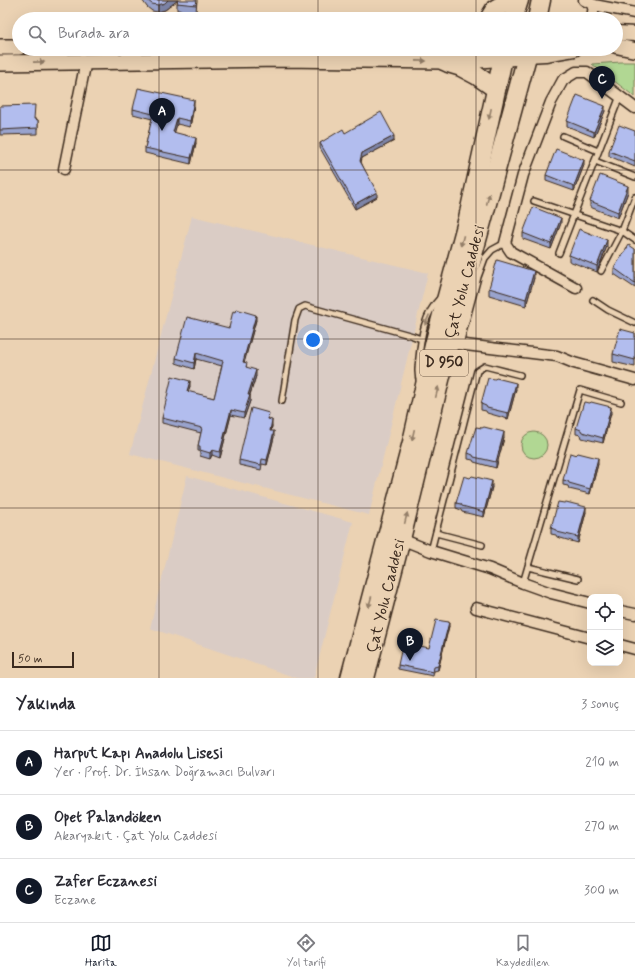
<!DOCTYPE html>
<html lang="tr">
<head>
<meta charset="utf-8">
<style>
	:root { --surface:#fff; --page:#f7f7f7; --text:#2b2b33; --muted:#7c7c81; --line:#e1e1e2; --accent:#111827 }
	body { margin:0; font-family:Mynerve,sans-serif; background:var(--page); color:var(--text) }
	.controls { position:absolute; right:12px; bottom:12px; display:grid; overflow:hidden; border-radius:8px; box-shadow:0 4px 16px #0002 }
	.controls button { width:36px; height:36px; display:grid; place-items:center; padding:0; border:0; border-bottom:1px solid var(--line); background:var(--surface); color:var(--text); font:20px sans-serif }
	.scale { position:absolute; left:12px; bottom:10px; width:62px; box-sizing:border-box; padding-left:4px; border:2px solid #3b2a1e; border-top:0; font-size:11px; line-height:14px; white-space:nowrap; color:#3b2a1e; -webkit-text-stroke:3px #ebd2b3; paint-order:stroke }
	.you { position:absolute; left:313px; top:340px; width:14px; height:14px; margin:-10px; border:3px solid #fff; border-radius:50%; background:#1a73e8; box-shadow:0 0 0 6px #1a73e833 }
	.badge { display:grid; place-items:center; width:26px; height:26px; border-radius:50%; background:var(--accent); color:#fff; font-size:13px; font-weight:700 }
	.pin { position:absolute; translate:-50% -33px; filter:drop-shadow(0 1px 2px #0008) }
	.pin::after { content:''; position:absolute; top:21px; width:14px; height:12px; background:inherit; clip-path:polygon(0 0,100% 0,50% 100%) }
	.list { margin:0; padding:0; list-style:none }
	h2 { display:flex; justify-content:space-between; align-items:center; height:52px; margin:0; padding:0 16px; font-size:17px }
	h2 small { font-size:13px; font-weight:400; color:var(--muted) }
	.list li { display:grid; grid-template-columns:26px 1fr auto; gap:12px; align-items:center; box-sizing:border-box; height:64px; padding:0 16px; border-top:1px solid var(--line) }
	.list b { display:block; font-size:15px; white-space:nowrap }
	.list p { margin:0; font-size:13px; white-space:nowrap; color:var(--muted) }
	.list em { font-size:13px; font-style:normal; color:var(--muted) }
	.icon { flex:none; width:22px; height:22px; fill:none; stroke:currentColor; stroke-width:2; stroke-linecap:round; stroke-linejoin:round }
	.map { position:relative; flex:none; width:635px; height:678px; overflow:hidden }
	.search { position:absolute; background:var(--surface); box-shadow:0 4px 16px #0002; left:12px; right:12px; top:12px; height:44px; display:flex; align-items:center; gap:10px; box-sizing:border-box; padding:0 14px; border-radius:22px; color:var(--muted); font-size:15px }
	.sheet { height:244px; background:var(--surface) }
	nav { display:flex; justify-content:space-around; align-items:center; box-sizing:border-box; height:56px; border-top:1px solid var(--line); background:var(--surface); font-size:11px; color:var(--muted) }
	nav a { display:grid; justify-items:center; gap:2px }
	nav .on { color:var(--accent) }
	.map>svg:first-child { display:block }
</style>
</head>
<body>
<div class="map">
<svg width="635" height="678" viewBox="0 0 635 678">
	<rect width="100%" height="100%" fill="#ebd2b3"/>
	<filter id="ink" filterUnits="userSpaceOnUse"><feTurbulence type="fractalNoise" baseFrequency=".025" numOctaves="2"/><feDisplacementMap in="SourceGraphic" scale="8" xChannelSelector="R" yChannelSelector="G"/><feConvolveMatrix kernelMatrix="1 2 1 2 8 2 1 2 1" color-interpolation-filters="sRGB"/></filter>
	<g filter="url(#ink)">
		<g fill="#daccc5">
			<polygon points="192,216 428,273 369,515 130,454"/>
			<polygon points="187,476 353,522 314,678 297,678 150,628"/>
		</g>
		<g fill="#b1d793" stroke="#768058">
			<polygon points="621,62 635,62 635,97 592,64"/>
			<circle cx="534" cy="445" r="13"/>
		</g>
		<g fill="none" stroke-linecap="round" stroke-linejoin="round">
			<g stroke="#3b2a1e" stroke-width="8">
				<g id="lane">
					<polyline points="563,136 598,151"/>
					<polyline points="595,161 635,177"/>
					<polyline points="635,197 622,231 635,240"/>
					<polyline points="534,201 622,231 601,271"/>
					<polyline points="559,253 620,96"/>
					<polyline points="593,300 608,310 635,323"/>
					<polyline points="460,344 478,277 485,258 492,250 505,243"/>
					<path d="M420 383C417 374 418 367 419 358 421 337 424 314 440 298"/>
					<polyline points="282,401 295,320 299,309 305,306 413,336 421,339"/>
					<polyline points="436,533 482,545"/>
					<polyline points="431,551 477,371 485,366 520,375"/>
					<polyline points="528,567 578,579"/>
					<polyline points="523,583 580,390 621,402"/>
				</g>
			</g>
			<g stroke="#3b2a1e" stroke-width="13">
				<g id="street">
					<polyline points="584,0 594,5 592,19"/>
					<polyline points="594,5 635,13"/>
					<polyline points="64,169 86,61"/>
					<polyline points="576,288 511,252 505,243 523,175 551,102 563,80 576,72 587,72 635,108"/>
					<polyline points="449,343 557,356 574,363 635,380"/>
					<polyline points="401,539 431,551 490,569 523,583 551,593 590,603"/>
					<polyline points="476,608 590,638"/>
					<polyline points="620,611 635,614"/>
					<polyline points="620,645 635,649"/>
				</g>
			</g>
			<g stroke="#3b2a1e" stroke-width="17">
				<g id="secondary">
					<polyline points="616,33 635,34"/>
					<polyline points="616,46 635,50"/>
					<polyline points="527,55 545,54 574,49"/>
				</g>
			</g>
			<g stroke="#3b2a1e" stroke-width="18">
				<g id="primary">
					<polyline points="0,47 19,47"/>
					<polyline points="0,63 281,59 444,61"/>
				</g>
			</g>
			<g stroke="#3b2a1e" stroke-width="21">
				<g id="highway">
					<polyline points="489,19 495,9 511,0"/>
					<polyline points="513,19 519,0"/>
					<polyline points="537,19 541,0"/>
					<polyline points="444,61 515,56"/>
					<polyline points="448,63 461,67 476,75 496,89"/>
					<polyline points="350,678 412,442 435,341 468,218 505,49"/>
					<polyline points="365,678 401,539 449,343 529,49"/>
				</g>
			</g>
			<use href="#lane" stroke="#ebd2b3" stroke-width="5"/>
			<use href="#street" stroke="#ebd2b3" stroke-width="10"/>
			<use href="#secondary" stroke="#ebd2b3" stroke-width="14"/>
			<use href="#primary" stroke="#ebd2b3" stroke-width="15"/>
			<use href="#highway" stroke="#ebd2b3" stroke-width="18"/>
		</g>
		<g fill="#99a3cd" stroke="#3b2a1e">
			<polygon points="142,0 178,0 165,10 158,12 152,11 147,7"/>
			<polygon points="197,0 196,12 177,10 177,3"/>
			<polygon points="0,106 35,119 38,120 38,134 0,135"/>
			<polygon points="194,106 190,127 177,124 174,133 196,143 191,164 145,153 145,148 152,119 133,114 133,109"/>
			<polygon points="605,111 594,137 567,126 567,121"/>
			<polygon points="635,131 635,167 609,156 609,151"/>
			<polygon points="345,133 394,141 362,158 361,162 377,197 355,209 320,148 320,143"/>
			<polygon points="584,165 574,191 546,181 546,175"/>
			<polygon points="628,192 618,218 590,207 590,201"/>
			<polygon points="561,223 551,249 523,239 523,233"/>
			<polygon points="607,246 597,272 569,261 569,255"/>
			<polygon points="635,249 635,288 614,274 614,268"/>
			<polygon points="534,278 526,306 489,295 489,288"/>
			<polygon points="256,320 244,362 247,368 256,376 250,395 250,401 244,418 231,415 220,458 212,455 210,459 200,456 200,451 198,451 198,446 201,433 162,423 162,418 190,386 188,392 214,398 222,366 196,359 194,369 176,363 176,358 229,328"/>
			<polygon points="635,333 635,367 613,362 613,354"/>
			<polygon points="495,379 516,389 508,419 487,413 486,411 481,410 481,404"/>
			<polygon points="611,413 603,443 582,438 581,435 576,434 576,428"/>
			<polygon points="269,418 269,420 272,426 271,431 274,437 267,465 262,464 261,470 239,465 239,460"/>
			<polygon points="504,438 496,468 474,462 473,460 468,459 468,453"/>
			<polygon points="598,464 590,494 569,489 568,486 563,485 563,480"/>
			<polygon points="492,487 484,517 462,512 461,510 456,508 456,503"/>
			<polygon points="586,512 578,543 557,537 556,535 551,534 551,528"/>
			<polygon points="449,626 438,670 434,671 433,676 398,669 398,665 429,648"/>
		</g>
		<g fill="#7d84a7" stroke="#3b2a1e">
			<polygon points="168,0 178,0 165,10 158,12 158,5"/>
			<polygon points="194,100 194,106 190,127 190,121"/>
			<polygon points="605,106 605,111 594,137 594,132"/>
			<polygon points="177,118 177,124 173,138 173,132"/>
			<polygon points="394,136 394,141 362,158 360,166 360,161 362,153"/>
			<polygon points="196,138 196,143 191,164 191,158"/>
			<polygon points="584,160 584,165 574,191 574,186"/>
			<polygon points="628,186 628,192 618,218 618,212"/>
			<polygon points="377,192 377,197 355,209 355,204"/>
			<polygon points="561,218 561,223 551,249 551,244"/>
			<polygon points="607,240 607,246 597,272 597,266"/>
			<polygon points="534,271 534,278 526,306 526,299"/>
			<polygon points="256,315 256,320 243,367 243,362"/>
			<polygon points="196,353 196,359 194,369 194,363"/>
			<polygon points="256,370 256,376 249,397 250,395 250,401 244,418 244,413 248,395"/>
			<polygon points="190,381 190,386 187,397 187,391"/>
			<polygon points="516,383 516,389 508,419 508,413"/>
			<polygon points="611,407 611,413 603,443 603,438"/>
			<polygon points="231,410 231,415 220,458 220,452"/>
			<polygon points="272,420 272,426 270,437 270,431"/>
			<polygon points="274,431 274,437 267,465 267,460"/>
			<polygon points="504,432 504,438 496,468 496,462"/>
			<polygon points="212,450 212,455 210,459 210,453"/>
			<polygon points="598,458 598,464 590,494 590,489"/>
			<polygon points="492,481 492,487 484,517 484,512"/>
			<polygon points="586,507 586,512 578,543 578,537"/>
			<polygon points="449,622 449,626 438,670 438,666"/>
		</g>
		<g fill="#b2bdee" stroke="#3b2a1e">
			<polygon points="147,0 168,0 165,3 158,5 152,4"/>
			<polygon points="178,0 197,0 196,5 177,3"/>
			<polygon points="138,88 194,100 190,121 177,118 173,132 196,138 191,158 145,148 153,114 133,109"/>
			<polygon points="577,95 605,106 594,132 567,121"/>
			<polygon points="35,105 34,119 38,120 38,128 0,130 0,106"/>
			<polygon points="381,112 394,136 362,153 360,161 377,192 355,204 320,143 343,129 345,133"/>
			<polygon points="619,125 635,131 635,161 609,151"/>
			<polygon points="556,149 584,160 574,186 546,175"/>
			<polygon points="600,175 628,186 618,212 590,201"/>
			<polygon points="533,207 561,218 551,244 523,233"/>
			<polygon points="579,229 607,240 597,266 569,255"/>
			<polygon points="629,245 635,249 635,283 614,268"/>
			<polygon points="497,260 534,271 526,299 489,288"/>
			<polygon points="236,309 256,315 243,362 247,363 246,367 256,370 248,395 250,395 244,413 231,410 220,452 212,450 210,453 200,450 200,446 198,446 202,428 162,418 172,376 190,381 187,391 214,398 223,361 196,353 194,363 176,358 187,317 229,328 233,311 235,312"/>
			<polygon points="620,329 635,333 635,360 613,354"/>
			<polygon points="488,378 495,379 496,378 516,383 508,413 487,408 486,406 481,404"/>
			<polygon points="584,402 590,403 591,402 611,407 603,438 582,432 581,430 576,428"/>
			<polygon points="251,408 269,413 268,419 272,420 270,431 274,431 267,460 262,459 261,465 239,460"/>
			<polygon points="476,427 482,428 484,427 504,432 496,462 474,457 473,455 468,453"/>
			<polygon points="570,453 576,455 578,453 598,458 590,489 569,483 568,481 563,480"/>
			<polygon points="464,476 470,478 472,476 492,481 484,512 462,506 461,504 456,503"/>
			<polygon points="558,502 564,503 566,502 586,507 578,537 557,532 556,530 551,528"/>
			<polygon points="436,620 449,622 438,666 434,667 433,672 398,665 403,642 429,648"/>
		</g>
		<defs><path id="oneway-solid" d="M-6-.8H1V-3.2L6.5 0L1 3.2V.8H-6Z"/></defs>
		<g fill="#937e68">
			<use href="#oneway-solid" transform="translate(421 61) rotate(1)"/>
			<use href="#oneway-solid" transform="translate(39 62) rotate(-1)"/>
			<use href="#oneway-solid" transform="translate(490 114) rotate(102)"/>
			<use href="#oneway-solid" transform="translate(488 199) rotate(-75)"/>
			<use href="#oneway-solid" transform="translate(462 241) rotate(105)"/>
			<use href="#oneway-solid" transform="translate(427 320) rotate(113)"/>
			<use href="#oneway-solid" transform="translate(437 392) rotate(-76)"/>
			<use href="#oneway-solid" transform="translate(413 435) rotate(103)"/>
			<use href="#oneway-solid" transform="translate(406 518) rotate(-76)"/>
			<use href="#oneway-solid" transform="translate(370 602) rotate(105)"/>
		</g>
	</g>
	<path fill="none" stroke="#3b2a1e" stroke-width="1" stroke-opacity="0.55" d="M159 0V19M318 0V19M476 0V19M159 49V678M318 49V678M476 49V678M0 170H635M0 339H635M0 508H635"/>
	<g text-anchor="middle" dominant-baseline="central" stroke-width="3" stroke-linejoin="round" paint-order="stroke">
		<rect fill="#ebd2b3" stroke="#705c4b" stroke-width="1" x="420" y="350" width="48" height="26" rx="3"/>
		<g font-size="15" font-weight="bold" fill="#3b2a1e">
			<text x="444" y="363">D 950</text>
		</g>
		<g font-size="16" fill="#3b2a1e" stroke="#ebd2b3">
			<text transform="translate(465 282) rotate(-75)">Çat Yolu Caddesi</text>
			<text transform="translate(386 596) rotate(-76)">Çat Yolu Caddesi</text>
		</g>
	</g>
</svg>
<div class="controls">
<button><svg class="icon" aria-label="locate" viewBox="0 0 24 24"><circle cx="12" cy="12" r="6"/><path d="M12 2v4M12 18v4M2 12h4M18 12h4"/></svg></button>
<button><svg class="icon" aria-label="layers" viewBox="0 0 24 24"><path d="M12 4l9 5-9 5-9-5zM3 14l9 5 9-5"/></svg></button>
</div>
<div class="scale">50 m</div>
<div class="you"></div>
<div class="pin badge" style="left:162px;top:131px">A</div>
<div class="pin badge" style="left:410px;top:661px">B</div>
<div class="pin badge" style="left:602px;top:99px">C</div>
<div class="search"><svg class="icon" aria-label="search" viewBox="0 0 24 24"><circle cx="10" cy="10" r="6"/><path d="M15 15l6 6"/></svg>Burada ara</div>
</div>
<section class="sheet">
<h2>Yakında<small>3 sonuç</small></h2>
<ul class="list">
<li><span class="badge">A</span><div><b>Harput Kapı Anadolu Lisesi</b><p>Yer · Prof. Dr. İhsan Doğramacı Bulvarı</p></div><em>210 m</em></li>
<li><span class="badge">B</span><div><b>Opet Palandöken</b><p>Akaryakıt · Çat Yolu Caddesi</p></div><em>270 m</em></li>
<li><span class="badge">C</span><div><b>Zafer Eczanesi</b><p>Eczane</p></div><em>300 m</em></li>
</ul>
</section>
<nav>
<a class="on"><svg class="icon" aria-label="map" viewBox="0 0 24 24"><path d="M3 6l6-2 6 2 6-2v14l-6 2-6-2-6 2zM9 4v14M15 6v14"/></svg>Harita</a>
<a><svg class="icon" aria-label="directions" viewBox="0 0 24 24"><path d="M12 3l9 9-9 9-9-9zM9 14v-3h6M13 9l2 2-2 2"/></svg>Yol tarifi</a>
<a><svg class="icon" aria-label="saved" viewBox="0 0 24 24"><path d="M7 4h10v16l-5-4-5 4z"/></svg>Kaydedilen</a>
</nav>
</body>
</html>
